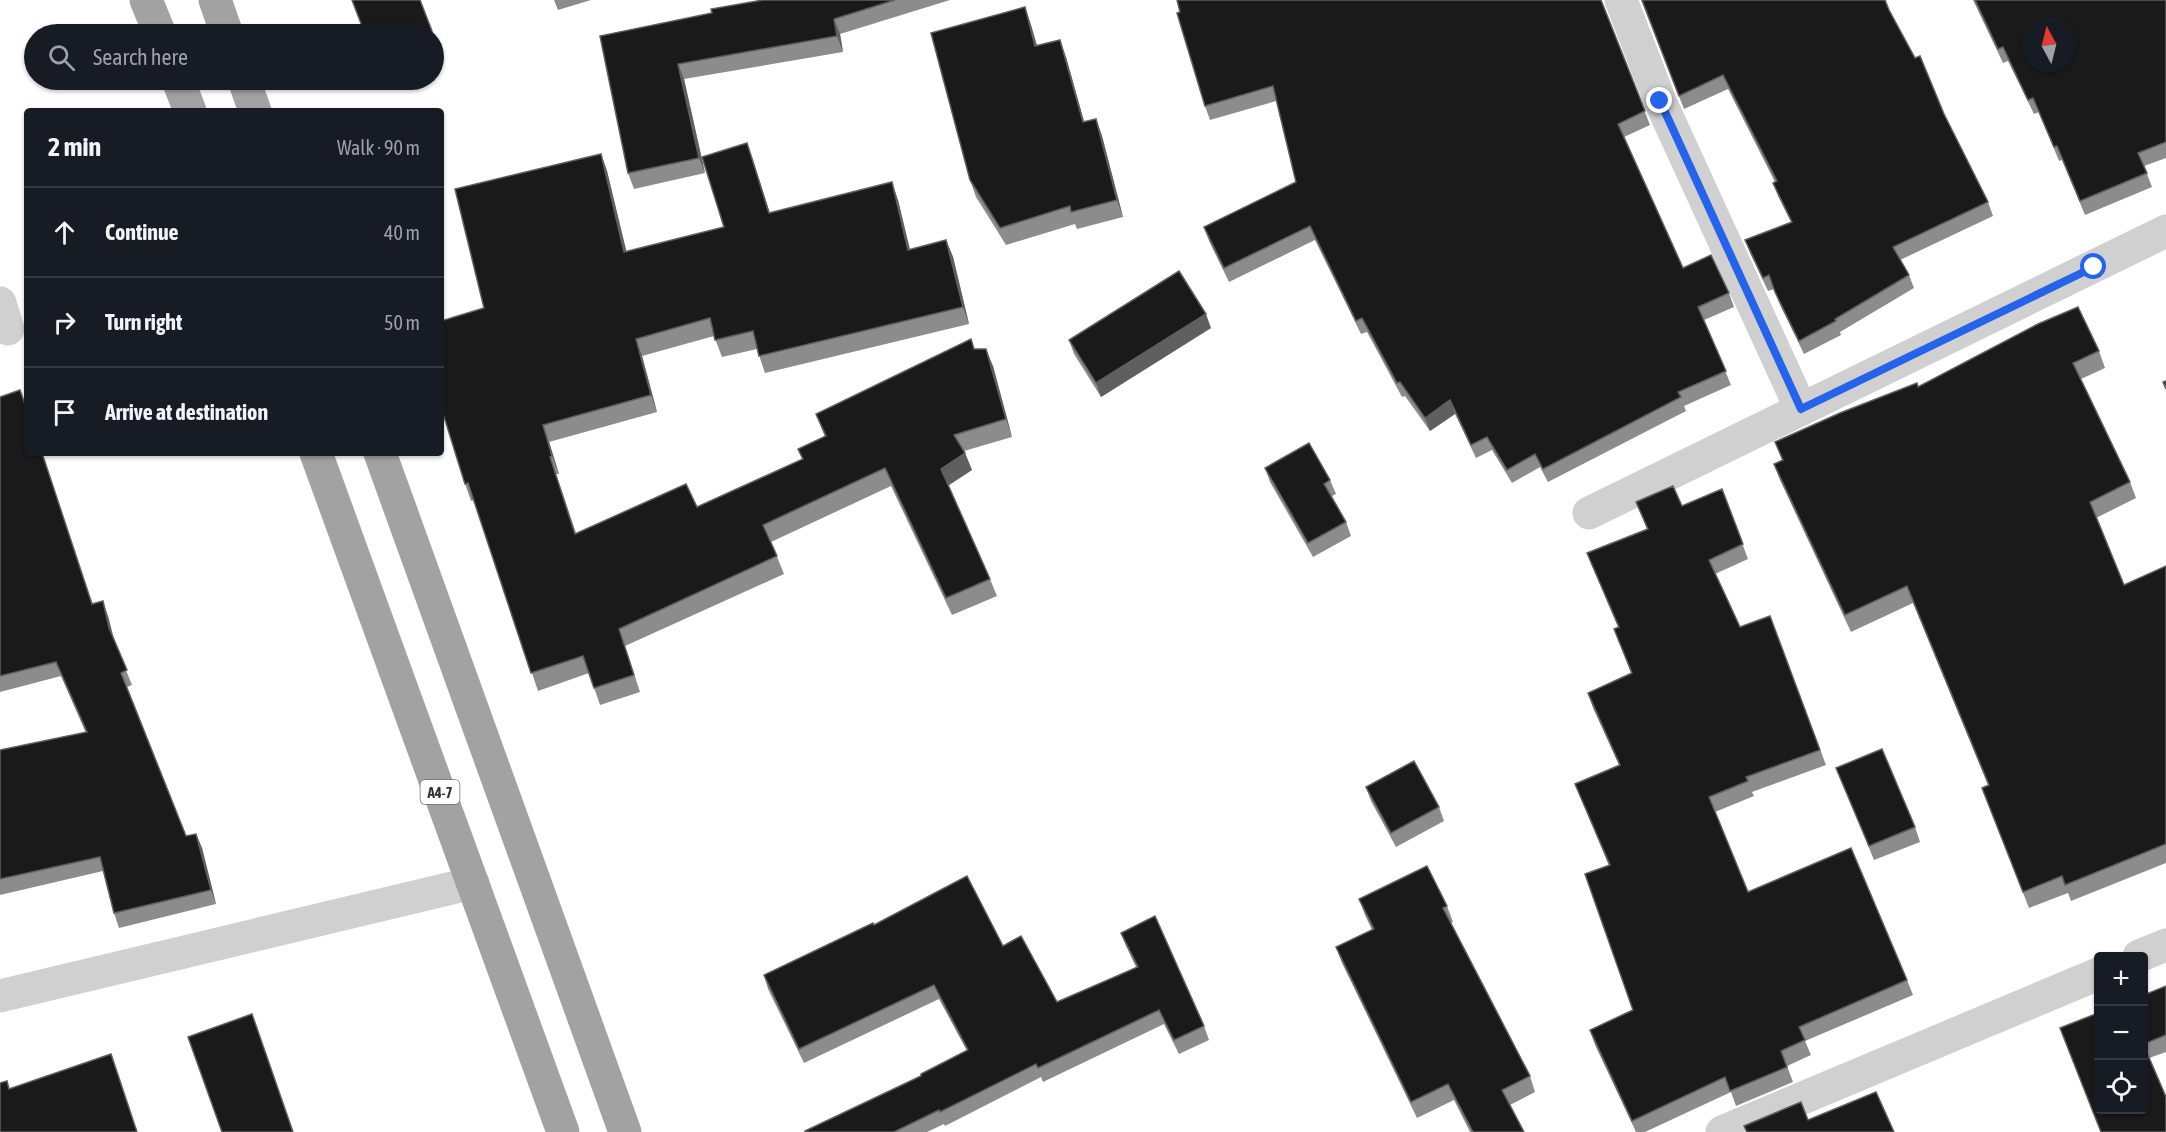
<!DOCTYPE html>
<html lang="en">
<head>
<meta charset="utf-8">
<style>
	:root { --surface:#171b24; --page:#242831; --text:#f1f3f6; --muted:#9ea1a6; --line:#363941 }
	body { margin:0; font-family:"Asap Condensed",sans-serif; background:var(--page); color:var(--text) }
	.controls { position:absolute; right:18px; bottom:18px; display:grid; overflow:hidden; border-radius:6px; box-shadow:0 2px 4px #0004 }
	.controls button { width:54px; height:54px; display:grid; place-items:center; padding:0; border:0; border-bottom:2px solid var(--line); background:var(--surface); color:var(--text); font:30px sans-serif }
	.compass { position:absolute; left:2022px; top:18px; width:54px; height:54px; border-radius:50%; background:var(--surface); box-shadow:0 2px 4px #0004; rotate:353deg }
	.stop { position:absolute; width:18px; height:18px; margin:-14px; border:4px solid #2563eb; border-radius:50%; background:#fff }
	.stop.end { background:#2563eb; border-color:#fff; box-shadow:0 2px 6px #0008 }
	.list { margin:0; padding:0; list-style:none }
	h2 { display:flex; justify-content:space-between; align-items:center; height:78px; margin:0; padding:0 24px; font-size:26px }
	h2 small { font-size:20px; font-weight:400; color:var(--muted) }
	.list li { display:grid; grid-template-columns:39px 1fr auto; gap:18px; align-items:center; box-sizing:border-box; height:90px; padding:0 24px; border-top:2px solid var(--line) }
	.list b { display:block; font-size:22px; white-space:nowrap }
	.list em { font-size:20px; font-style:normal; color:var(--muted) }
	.icon { flex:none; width:33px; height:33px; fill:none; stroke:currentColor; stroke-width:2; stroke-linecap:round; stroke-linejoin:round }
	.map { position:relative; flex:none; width:2166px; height:1132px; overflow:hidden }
	.search { position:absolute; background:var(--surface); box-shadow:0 2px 4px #0004; left:24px; top:24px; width:420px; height:66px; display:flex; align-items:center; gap:15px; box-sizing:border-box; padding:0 21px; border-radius:33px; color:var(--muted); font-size:22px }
	.panel { position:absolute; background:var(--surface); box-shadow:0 2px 4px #0004; left:24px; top:108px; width:420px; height:348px; border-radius:6px }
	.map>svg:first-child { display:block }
</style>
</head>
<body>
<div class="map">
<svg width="2166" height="1132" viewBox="0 0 2166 1132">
	<rect width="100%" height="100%" fill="#fff"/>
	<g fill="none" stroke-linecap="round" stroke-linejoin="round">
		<g stroke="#d0d0d0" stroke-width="33">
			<polyline points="1621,0 1660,101 1801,409"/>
			<polyline points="0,303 8,329"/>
			<polyline points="1589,513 2166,231"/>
			<polyline points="2139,956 2166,945"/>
			<polyline points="0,996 473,883"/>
			<polyline points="1722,1132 2098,974"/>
		</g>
		<g stroke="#a2a2a2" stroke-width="33">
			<polyline points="146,0 160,34"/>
			<polyline points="215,0 227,34"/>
			<polyline points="178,80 190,111"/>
			<polyline points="244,80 255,111"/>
			<polyline points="316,453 563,1132"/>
			<polyline points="380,453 625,1132"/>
		</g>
	</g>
	<g fill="#8c8c8c">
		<polygon points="420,0 437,44 434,46 434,34 365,34"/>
		<polygon points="554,0 591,0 558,10"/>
		<polygon points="763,0 950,0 840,34 843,52 684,79 705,173 634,189 628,173 600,36 712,13"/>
		<polygon points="1641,0 1889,10 1944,114 1988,202 1993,216 1900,260 1909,275 1914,288 1840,332 1841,335 1804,354 1780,305 1774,289 1768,291 1750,253 1745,240 1791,222 1778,196 1773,183 1775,182 1728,89 1684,109"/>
		<polygon points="1973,0 2166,0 2166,158 2144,166 2152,187 2085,215 2062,160 2059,161 2039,112 2034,114 2008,61 2003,63"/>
		<polygon points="1603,5 1650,125 1624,137 1683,268 1729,293 1734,307 1704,320 1731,385 1684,406 1686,411 1548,482 1540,467 1512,483 1492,450 1476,458 1455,414 1430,431 1405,396 1402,397 1367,332 1361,334 1315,240 1229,282 1209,241 1204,227 1296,182 1276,101 1210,120 1205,106 1180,12"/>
		<polygon points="1025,7 1031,25 1037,46 1066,57 1084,122 1096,119 1102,136 1123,217 1077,229 1075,224 1006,245 976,197 970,180"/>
		<polygon points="747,143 770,213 898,200 910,250 946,240 953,257 969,324 765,373 757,349 722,357 714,336 642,356 657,412 549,442 559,474 556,474 576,533 697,507 802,459 798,449 825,437 816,414 975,349 993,366 1012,437 964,451 972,470 948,486 990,579 997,596 952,615 891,486 771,542 784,574 625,646 640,692 600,705 589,673 538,691 474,500 471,501 465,484 484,308 601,154 607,171 626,252 724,227"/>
		<polygon points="1211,328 1101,397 1074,354 1069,340"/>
		<polygon points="2099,351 2105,368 2081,379 2130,482 2136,498 2096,518 2124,585 2166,566 2166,863 2071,901 2068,893 2029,908 1982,788 1988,785 1913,603 1851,632 1780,480 1774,464 1782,460 1775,442 1918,387"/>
		<polygon points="0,397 93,604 108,616 113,638 132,685 127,687 186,836 196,834 202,848 216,904 119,928 114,913 103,871 0,895 0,750 86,733 61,676 0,692"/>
		<polygon points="1265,468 1330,480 1336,494 1332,496 1346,522 1351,536 1313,557 1270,482"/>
		<polygon points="1722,489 1748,559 1715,574 1740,627 1770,616 1826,765 1752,792 1754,796 1715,812 1748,892 1907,980 1913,995 1805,1041 1811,1055 1787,1066 1793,1082 1736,1106 1731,1092 1645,1132 1636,1132 1595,1045 1590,1030 1633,1010 1609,866 1575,784 1619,765 1593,708 1588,693 1631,673 1614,629 1618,627 1593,568 1587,553 1647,529 1636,502 1682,506"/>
		<polygon points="1836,768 1915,827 1920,842 1874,860"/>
		<polygon points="1366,787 1439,807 1444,821 1396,847 1371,801"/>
		<polygon points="1359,899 1447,906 1453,922 1451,923 1530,1076 1535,1092 1510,1105 1524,1132 1470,1132 1454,1100 1417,1118 1342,963 1336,947 1372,930 1365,915"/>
		<polygon points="874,925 1003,946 1057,1002 1136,967 1126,946 1121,933 1204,1026 1209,1040 1179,1054 1164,1024 1043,1082 1041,1077 945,1126 944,1124 927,1132 806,1132 921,1076 967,1051 939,999 804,1063 768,989 764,975"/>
		<polygon points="2166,986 2166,1052 2149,1058 2100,1132 2144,995"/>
	</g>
	<g fill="#5f5f5f">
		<polygon points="1025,7 1031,25 1042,63 1035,46"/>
		<polygon points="834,19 840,34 843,52 837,36"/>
		<polygon points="1060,40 1066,57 1089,139 1083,122"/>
		<polygon points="678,64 684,79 705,173 699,158"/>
		<polygon points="1096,119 1102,136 1123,217 1117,200"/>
		<polygon points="747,143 753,160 775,230 769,213"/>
		<polygon points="601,154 607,171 631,270 624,252"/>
		<polygon points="892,182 898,200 914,267 908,250"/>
		<polygon points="946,240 953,257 969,324 963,307"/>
		<polygon points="1206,314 1211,328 1101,397 1096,383"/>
		<polygon points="636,339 642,356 657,412 651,395"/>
		<polygon points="986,349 993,366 1012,437 1006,419"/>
		<polygon points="1450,400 1455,414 1430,431 1425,418"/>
		<polygon points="543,425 549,442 559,474 552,456"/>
		<polygon points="965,453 972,470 947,486 941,469"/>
		<polygon points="103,601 108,616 115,643 109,628"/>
		<polygon points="196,834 202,848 216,904 211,890"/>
	</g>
	<g fill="#1a1a1a" stroke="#5f5f5f" stroke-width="1.5" fill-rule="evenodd">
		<polygon points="352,0 420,0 432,31 422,34 365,34"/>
		<polygon points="763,0 895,0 834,19 837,36 678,64 699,158 628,173 600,36 712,13 711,9"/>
		<polygon points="1177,0 1601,0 1645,111 1618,124 1683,268 1711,255 1729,293 1698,307 1726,371 1678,392 1681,397 1543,469 1535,454 1507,470 1487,437 1471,445 1450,400 1425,418 1400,382 1397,383 1362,318 1356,321 1310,226 1224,268 1204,227 1296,182 1273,86 1205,106 1177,13 1180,12"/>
		<polygon points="1642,0 1885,0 1889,10 1915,58 1920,56 1944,114 1988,202 1893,247 1909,275 1835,319 1836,321 1799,341 1775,292 1769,275 1763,278 1745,240 1792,222 1773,183 1777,181 1723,75 1679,96"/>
		<path d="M1975 0H2166V142L2138 153 2147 173 2080 201 2057 146 2054 147 2033 98 2028 100 2003 47 1998 49ZM2031 27H2067V63H2031Z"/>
		<polygon points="1025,7 1035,46 1060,40 1083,122 1096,119 1117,200 1071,212 1070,206 1000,228 970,180 931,33"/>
		<polygon points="747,143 769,213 892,182 908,250 946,240 963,307 759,356 753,331 715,340 710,318 636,339 651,395 543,425 552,456 550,457 575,534 686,484 697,507 803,459 798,449 826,436 816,414 971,339 974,349 986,349 1006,419 954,435 965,453 941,469 990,579 946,598 885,468 763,525 777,556 619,629 634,675 594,688 583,656 531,673 468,483 465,484 441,407 441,321 484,308 455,189 601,154 624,252 724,227 702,157"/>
		<polygon points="1179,271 1206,314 1096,383 1069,340"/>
		<polygon points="2078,307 2099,351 2073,363 2130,482 2090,502 2124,585 2166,566 2166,844 2065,885 2062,876 2023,892 1982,788 1989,785 1907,586 1845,615 1774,464 1783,460 1775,442 1840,413 1917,383 1918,387 2038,324"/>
		<polygon points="2166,381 2166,389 2163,382"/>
		<polygon points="20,390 27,410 27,453 42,453 92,604 103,601 109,628 127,670 121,673 186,836 196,834 211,890 114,913 100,857 0,879 0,750 87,732 56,662 0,676 0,397"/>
		<polygon points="1309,443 1330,480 1324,484 1346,522 1308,543 1265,468"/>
		<polygon points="1673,486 1682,506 1722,489 1743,544 1709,560 1740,627 1770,616 1820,750 1746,777 1748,781 1709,797 1748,892 1851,848 1907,980 1799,1027 1805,1040 1781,1051 1787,1067 1730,1091 1725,1077 1632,1121 1590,1030 1633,1010 1585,874 1610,865 1575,784 1620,765 1588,693 1632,673 1614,629 1619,627 1587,553 1648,529 1636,502"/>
		<polygon points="1882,749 1915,827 1869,846 1836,768"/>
		<polygon points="1414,761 1439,807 1391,833 1366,787"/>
		<polygon points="1427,866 1447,906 1443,908 1530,1076 1502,1090 1524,1132 1473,1132 1448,1084 1411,1102 1336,947 1374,929 1359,899"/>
		<polygon points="967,876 1003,946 1021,936 1057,1002 1138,967 1121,933 1155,916 1204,1026 1174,1040 1159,1010 1038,1068 1036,1064 940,1112 939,1110 894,1132 806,1132 805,1131 921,1076 921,1074 968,1050 934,985 799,1049 764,975 873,923 874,925"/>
		<polygon points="2166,986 2166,1035 2144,1044 2144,995"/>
		<polygon points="2098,1013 2098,1110 2144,1110 2144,1046 2166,1097 2166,1132 2101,1132 2060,1028"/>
		<polygon points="252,1014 293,1132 222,1132 188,1037"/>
		<polygon points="111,1054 137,1132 0,1132 0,1083 7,1081 9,1089"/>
		<polygon points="1876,1092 1894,1132 1747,1132 1744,1126 1801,1102 1808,1120"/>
	</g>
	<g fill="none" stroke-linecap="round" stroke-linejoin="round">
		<polyline stroke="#2563eb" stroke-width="8" points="1660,101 1801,409 2094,267"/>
	</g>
	<g text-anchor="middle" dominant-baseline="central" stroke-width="6" stroke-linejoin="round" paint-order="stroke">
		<rect fill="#fff" stroke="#707070" stroke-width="1.5" x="420.5" y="780" width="39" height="24" rx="4.5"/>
		<g font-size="15" font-weight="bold" fill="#333">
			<text x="440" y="792">A4-7</text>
		</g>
	</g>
</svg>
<div class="controls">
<button>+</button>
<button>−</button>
<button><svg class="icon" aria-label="locate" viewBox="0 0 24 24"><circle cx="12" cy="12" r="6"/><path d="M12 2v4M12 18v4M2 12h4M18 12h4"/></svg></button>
</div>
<svg class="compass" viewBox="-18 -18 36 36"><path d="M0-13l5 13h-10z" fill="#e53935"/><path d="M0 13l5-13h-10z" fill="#9ea1a6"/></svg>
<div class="stop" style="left:2094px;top:267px"></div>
<div class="stop end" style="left:1660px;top:101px"></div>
<div class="search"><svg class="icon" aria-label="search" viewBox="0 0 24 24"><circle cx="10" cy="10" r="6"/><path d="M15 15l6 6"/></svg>Search here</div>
<section class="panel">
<h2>2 min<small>Walk · 90 m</small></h2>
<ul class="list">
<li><svg class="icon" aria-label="ahead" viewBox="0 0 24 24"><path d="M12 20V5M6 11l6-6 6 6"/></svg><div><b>Continue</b></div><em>40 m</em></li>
<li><svg class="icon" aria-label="right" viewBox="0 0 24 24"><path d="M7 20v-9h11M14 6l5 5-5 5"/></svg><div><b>Turn right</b></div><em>50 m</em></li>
<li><svg class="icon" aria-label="arrive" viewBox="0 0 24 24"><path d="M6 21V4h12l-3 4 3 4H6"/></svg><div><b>Arrive at destination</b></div></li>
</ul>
</section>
</div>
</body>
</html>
